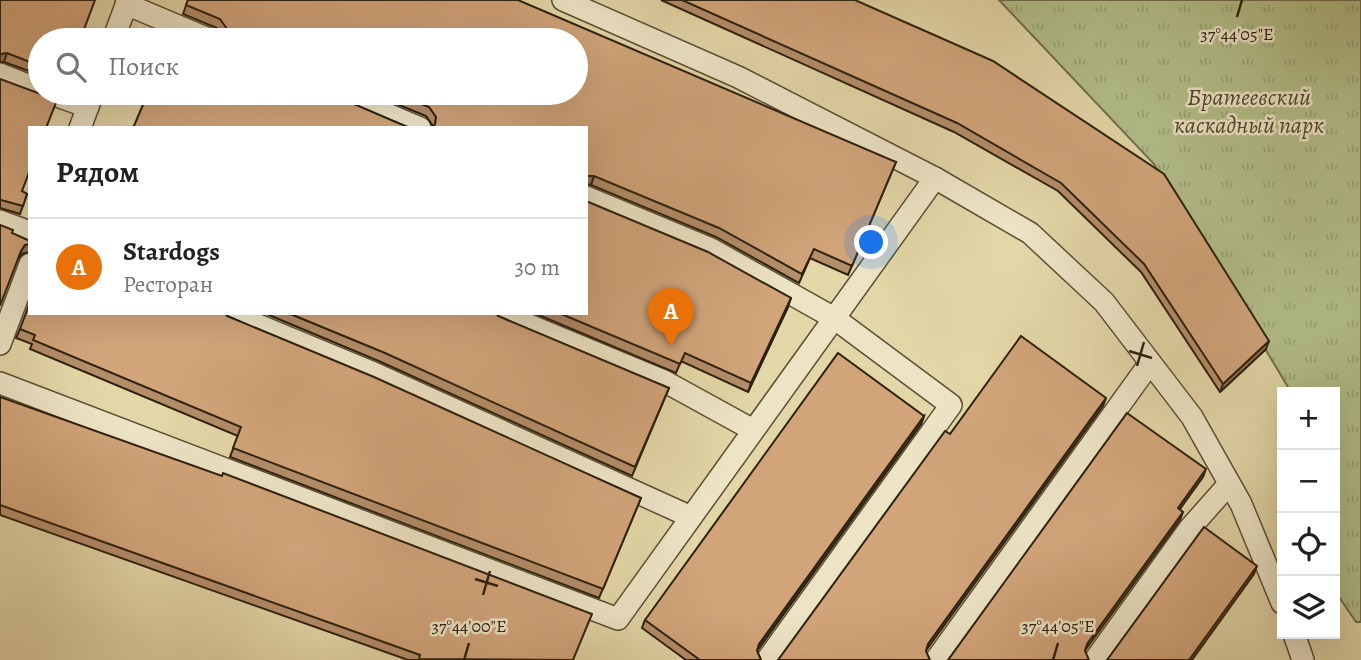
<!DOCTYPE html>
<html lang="ru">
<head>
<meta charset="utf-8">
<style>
	:root { --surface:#fff; --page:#f6f6f6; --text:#202124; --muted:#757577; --line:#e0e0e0; --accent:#0f766e }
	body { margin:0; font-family:Alegreya,serif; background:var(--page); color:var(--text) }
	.controls { position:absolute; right:21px; bottom:21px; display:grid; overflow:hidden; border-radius:0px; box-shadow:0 7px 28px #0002 }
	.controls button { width:63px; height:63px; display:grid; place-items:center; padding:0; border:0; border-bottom:2px solid var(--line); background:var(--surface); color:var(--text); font:35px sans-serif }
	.you { position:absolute; left:872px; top:243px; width:24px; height:24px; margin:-18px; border:5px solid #fff; border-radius:50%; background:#1a73e8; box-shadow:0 0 0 10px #1a73e833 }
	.badge { display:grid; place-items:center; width:46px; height:46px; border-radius:50%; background:var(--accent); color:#fff; font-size:23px; font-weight:700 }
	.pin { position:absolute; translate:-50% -58px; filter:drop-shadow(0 2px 4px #0008) }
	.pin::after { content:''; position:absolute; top:37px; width:24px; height:21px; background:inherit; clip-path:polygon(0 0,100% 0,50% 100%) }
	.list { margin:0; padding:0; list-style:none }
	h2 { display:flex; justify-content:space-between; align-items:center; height:91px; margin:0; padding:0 28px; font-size:30px }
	h2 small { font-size:23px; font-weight:400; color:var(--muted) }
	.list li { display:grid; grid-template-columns:46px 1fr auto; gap:21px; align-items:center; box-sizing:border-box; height:98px; padding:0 28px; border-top:2px solid var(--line) }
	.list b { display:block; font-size:26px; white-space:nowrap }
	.list p { margin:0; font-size:23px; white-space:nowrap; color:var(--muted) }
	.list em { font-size:23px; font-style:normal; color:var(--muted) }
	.icon { flex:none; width:38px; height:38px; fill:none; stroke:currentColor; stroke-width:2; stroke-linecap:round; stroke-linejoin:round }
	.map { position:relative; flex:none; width:1361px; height:660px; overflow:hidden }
	.search { position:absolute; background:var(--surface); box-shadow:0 7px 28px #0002; left:28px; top:28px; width:560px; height:77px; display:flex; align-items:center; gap:18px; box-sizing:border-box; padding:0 24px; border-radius:38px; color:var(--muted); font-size:26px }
	.panel { position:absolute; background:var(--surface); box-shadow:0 7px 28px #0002; left:28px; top:126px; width:560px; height:189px; border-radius:0px }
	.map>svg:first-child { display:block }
</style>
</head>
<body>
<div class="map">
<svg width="1361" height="660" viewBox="0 0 1361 660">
	<defs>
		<pattern id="grass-tufts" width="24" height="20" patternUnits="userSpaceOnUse" patternTransform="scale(1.75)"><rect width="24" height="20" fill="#b2be89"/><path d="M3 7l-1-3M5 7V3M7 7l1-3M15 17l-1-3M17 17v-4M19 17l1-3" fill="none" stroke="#99a375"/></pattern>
	</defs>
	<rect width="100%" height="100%" fill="#e3d6a7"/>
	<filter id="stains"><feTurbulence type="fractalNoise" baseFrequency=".00286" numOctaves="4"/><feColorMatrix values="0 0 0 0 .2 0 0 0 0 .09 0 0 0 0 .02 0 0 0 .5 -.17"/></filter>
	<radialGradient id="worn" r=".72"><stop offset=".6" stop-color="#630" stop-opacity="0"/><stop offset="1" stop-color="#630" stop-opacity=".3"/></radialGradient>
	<polygon fill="url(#grass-tufts)" stroke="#706f4c" stroke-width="2" points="999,0 1361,0 1361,622 1356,622 1335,591 1335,392 1291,392 1154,164"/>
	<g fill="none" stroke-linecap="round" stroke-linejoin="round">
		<g stroke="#5a4e34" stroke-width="24">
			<g id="lane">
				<polyline points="563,0 738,77 935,178"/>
				<polyline points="126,4 211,40"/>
				<polyline points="113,40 128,0"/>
				<polyline points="0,74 40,90"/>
				<polyline points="49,93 88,107"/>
				<polyline points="337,93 420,128"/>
				<polyline points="80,128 93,93"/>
				<polyline points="586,197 711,249 834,318 951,405 767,660"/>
				<polyline points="0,221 30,232"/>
				<polyline points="229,313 376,374 691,517"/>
				<polyline points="500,313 664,381 753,430"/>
				<polyline points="0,344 30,264"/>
				<polyline points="0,383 618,619 935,178 1030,233 1104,302 1192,417 1241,504 1282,603"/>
				<polyline points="1294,634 1303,660"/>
				<polyline points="936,660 1150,363"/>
				<polyline points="1095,660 1190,528 1229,484"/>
			</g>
		</g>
		<use href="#lane" stroke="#ede4c6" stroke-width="21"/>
	</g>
	<g fill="#b48d69" stroke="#2d200e" stroke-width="2">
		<polygon points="0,0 40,40 40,75 4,62"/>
		<polygon points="188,0 896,162 848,275 810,258 799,283 716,237 591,185 586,184 586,128 432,128 433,126 426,116 370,93 576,93 224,39 224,38 217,28 183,14"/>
		<polygon points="661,0 855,0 1266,349 1220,392 1141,272 1058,191 954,132"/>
		<polygon points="0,79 22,191 27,194 20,214 0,208"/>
		<polygon points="788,307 748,392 681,361 676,373 534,313 586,313"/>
		<polygon points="264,313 496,313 498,316 669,388 632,476 381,362"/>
		<polygon points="227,316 641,498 599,598 230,457 238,436 30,349 32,344 16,338 20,329"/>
		<polygon points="0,397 573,660 408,660 0,515"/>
		<polygon points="924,416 921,424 757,651 761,660 686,660 642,628 645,620"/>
	</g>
	<g fill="#927355" stroke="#2d200e" stroke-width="2">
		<polygon points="7,53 4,62 0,62 0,54"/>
		<polygon points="586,176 594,176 591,185 586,184"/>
		<polygon points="30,244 30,252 22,254 18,259 21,251 25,245"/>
		<polygon points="791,298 788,307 748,392 751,383"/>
		<polygon points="1269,341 1266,349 1220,392 1223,384"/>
		<polygon points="1106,398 1103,406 925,652 928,644"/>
		<polygon points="924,416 921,424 756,652 759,644"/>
		<polygon points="1206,469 1203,477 1175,516 1178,508"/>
		<polygon points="1183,512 1180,520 1084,652 1087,644"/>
		<polygon points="1257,566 1254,574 1192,660 1189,660"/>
	</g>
	<g fill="#d1a47a" stroke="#2d200e" stroke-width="2">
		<polygon points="0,0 95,0 80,40 40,40 40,66 7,53 0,54"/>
		<polygon points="188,0 518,0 896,162 852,266 814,249 802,274 719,228 594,176 586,176 586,128 432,128 435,124 436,117 429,107 394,93 576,93 576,40 223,40 226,36 227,29 220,19 186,5"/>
		<polygon points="682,0 855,0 993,61 1164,174 1269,341 1223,384 1144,264 1061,183 957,123"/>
		<polygon points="176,29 205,40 171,40"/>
		<polygon points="0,79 57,100 46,128 30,128 30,170 22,191 27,194 23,206 1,200 0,200"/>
		<polygon points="148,93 331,93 335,96 410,128 133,128"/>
		<polygon points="586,201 708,252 791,298 751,383 685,353 680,364 559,313 586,313"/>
		<polygon points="0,225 13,230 12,233 30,241 30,244 25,245 21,251 0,306"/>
		<polygon points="30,302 30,313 225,313 227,316 374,377 641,498 603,589 233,448 241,427 33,340 35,335 20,329"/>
		<polygon points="288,313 496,313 498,316 669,388 635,467 385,353"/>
		<polygon points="1021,336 1106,398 928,644 926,651 930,660 778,660 945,431 950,434"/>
		<polygon points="838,353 924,416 759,644 757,651 761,660 700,660 645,620"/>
		<polygon points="0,397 222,476 223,473 592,614 573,660 419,659 420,655 0,505"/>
		<polygon points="1127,413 1206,469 1178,508 1183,512 1087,644 1085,651 1089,660 948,660"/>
		<polygon points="1204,527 1257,566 1189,660 1107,660"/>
	</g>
	<path fill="none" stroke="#2d200e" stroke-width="2.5" d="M1237 17 1242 0M1129 351 1152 358M1137 366 1144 342M475 579 498 586M483 595 490 571M464 660 469 643M1053 660 1058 643"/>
	<g text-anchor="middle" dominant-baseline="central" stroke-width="5" stroke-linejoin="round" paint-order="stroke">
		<g font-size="24" font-style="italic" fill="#4e482d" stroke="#ede4c6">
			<text x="1249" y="97">Братеевский<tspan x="1249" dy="28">каскадный парк</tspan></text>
		</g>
	</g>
	<g font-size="18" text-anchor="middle" fill="#2d200e" stroke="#ede4c6" stroke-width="5" stroke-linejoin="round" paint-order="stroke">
		<text x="1237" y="40">37°44'05"E</text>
		<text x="469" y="632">37°44'00"E</text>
		<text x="1058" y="632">37°44'05"E</text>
	</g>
	<rect width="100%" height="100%" filter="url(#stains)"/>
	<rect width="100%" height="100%" fill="url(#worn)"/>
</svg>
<div class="controls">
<button>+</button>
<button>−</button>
<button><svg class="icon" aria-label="locate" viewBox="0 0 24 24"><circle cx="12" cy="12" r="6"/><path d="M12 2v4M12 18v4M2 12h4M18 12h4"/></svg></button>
<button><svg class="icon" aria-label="layers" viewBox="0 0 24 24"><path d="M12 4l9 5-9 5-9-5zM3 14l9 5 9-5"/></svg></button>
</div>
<div class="you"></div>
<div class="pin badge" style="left:671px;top:346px;background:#e8710a">A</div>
<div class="search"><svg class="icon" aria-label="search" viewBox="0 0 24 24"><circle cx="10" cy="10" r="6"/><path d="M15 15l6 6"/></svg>Поиск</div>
<section class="panel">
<h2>Рядом<small></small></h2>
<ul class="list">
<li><span class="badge" style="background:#e8710a">A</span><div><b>Stardogs</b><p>Ресторан</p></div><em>30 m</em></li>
</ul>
</section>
</div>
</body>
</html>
